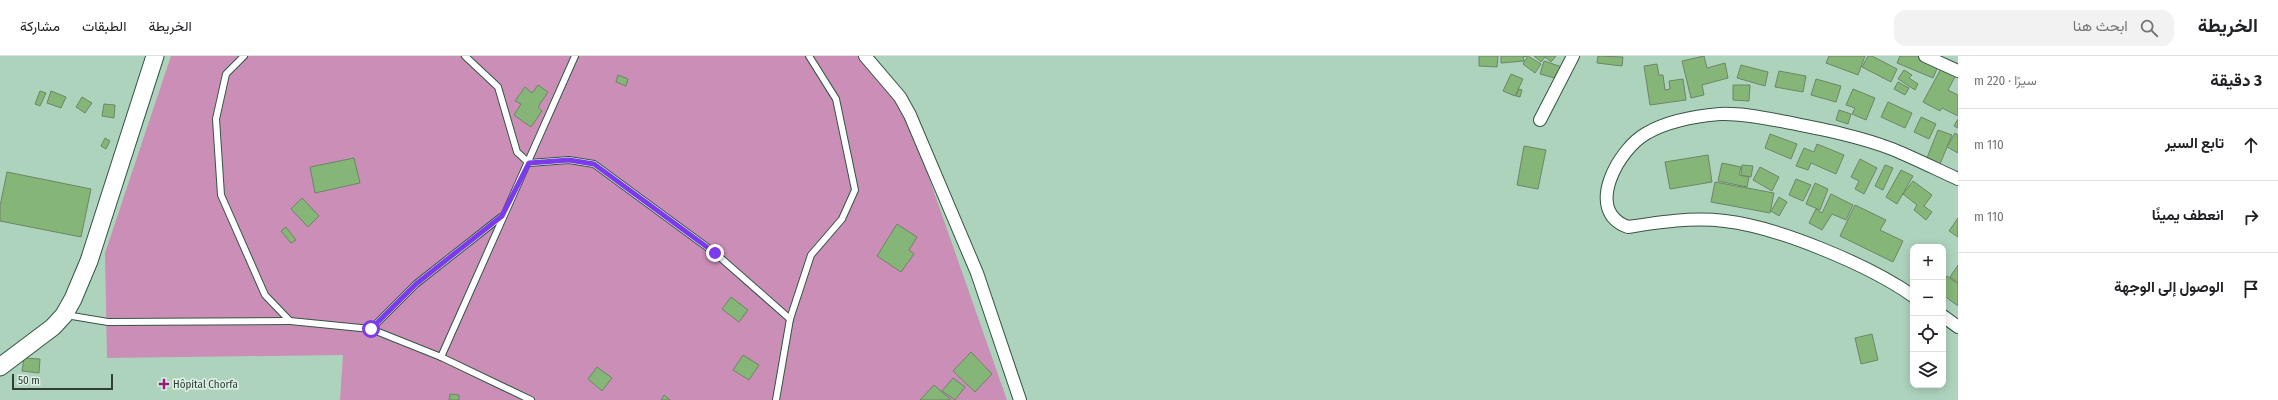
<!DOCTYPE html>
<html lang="ar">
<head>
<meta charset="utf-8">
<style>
	:root { --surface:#fff; --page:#f2f2f2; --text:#202124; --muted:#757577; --line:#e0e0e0 }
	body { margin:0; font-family:"Fira Sans Condensed",Vazirmatn,sans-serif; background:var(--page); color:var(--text); direction:rtl }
	.controls { position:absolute; right:12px; bottom:12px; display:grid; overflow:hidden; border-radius:8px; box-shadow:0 2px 10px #0003 }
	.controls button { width:36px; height:36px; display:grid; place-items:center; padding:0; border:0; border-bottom:1px solid var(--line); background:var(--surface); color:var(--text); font:20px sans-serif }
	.scale { position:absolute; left:12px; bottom:10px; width:101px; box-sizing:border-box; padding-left:4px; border:2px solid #2f3f36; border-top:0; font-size:11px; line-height:14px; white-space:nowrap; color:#2f3f36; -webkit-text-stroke:3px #dcefe3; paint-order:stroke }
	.stop { position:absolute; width:12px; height:12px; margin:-9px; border:3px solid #7c3aed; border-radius:50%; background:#fff }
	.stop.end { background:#7c3aed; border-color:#fff; box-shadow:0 1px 4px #0008 }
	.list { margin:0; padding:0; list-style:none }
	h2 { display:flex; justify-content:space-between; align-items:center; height:52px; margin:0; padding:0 16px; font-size:17px }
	h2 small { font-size:13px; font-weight:400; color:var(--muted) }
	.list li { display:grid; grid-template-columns:26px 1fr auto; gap:12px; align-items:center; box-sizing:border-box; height:72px; padding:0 16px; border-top:1px solid var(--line) }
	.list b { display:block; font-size:15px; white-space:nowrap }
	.list em { font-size:13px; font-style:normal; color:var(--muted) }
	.icon { flex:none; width:22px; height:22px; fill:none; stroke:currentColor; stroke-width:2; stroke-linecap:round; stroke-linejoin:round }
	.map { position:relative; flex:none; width:1958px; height:344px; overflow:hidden; direction:ltr }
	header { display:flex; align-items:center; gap:24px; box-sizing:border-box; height:56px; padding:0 20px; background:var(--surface); border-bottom:1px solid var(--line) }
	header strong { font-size:19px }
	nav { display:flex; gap:22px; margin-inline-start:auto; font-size:14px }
	.search { width:280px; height:36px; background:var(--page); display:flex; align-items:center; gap:10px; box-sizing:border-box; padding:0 14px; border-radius:12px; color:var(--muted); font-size:15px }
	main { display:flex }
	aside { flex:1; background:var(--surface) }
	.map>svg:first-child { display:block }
</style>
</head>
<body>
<header>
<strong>الخريطة</strong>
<div class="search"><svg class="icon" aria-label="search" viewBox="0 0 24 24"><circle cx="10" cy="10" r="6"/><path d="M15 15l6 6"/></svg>ابحث هنا</div>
<nav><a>الخريطة</a><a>الطبقات</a><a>مشاركة</a></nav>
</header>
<main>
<aside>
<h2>3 دقيقة<small>سيرًا · 220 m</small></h2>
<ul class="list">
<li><svg class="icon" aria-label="ahead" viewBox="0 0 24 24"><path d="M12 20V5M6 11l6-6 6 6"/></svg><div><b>تابع السير</b></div><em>110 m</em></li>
<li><svg class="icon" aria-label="right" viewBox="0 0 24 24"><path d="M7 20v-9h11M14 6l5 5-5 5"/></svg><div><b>انعطف يمينًا</b></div><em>110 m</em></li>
<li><svg class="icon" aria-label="arrive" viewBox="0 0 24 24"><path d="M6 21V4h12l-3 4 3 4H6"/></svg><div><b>الوصول إلى الوجهة</b></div></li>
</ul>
</aside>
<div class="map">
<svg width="1958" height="344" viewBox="0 0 1958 344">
	<rect width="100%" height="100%" fill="#add3bd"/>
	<polygon fill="#ca8eb7" points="171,0 859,0 903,48 1007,344 340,344 343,299 107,302 105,197"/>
	<g fill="#85b577" stroke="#6e8568">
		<polygon points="1479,0 1498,0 1497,11 1479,10"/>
		<polygon points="1501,0 1528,0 1523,1 1524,5 1501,7"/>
		<polygon points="1528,0 1541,8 1535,17 1523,8"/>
		<polygon points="1534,0 1556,0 1551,6 1545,1 1541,6"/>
		<polygon points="1598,0 1623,1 1622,10 1597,7"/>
		<polygon points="1704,0 1707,12 1725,7 1728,22 1702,29 1704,39 1691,42 1682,5"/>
		<polygon points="1829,0 1865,0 1858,19 1826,7"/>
		<polygon points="1868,0 1872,0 1897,13 1891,26 1862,11"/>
		<polygon points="1900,0 1919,0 1939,8 1933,22 1897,7"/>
		<polygon points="1544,5 1562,11 1558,23 1540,18"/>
		<polygon points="1657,8 1659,19 1663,19 1665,34 1670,33 1669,25 1683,23 1686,44 1650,49 1644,10"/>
		<polygon points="1741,9 1768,16 1765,30 1737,22"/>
		<polygon points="1943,9 1957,17 1948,34 1958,39 1958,60 1942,52 1940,55 1923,46"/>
		<polygon points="1904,14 1912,19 1909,22 1918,28 1915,34 1898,23"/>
		<polygon points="1779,15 1806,20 1803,36 1775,31"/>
		<polygon points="1511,18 1523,23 1515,40 1503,35"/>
		<polygon points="618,19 628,23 626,30 616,26"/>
		<polygon points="1816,23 1841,30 1836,46 1811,39"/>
		<polygon points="1898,26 1909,32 1905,39 1894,33"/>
		<polygon points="538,29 548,36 538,51 542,55 531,71 514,59 521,48 515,45 525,31 532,37"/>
		<polygon points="1733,29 1750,29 1749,45 1733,44"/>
		<polygon points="1519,33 1522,34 1520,41 1516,40"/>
		<polygon points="1853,33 1875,42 1866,64 1852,58 1855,52 1846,49"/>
		<polygon points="40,35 46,37 40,50 35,48"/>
		<polygon points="51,35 66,41 61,52 47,47"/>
		<polygon points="82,41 92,47 85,57 76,51"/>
		<polygon points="1888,46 1912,57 1905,72 1881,61"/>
		<polygon points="104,48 115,49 114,62 102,60"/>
		<polygon points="1839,54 1851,58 1848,68 1836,64"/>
		<polygon points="1921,61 1936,68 1929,83 1914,76"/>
		<polygon points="1958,63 1958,72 1954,70"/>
		<polygon points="1938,74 1952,79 1940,108 1927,102"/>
		<polygon points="1955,77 1958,79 1958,97 1947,91"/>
		<polygon points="1770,78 1797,88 1791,103 1765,92"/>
		<polygon points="105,82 110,85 106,93 101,90"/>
		<polygon points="1817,88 1844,99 1836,118 1811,107 1808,114 1796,110 1804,92 1814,96"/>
		<polygon points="1524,90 1546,94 1538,133 1517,129"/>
		<polygon points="1708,99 1712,126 1670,133 1665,106"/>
		<polygon points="354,102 360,127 315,137 310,111"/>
		<polygon points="1860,103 1877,112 1864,138 1855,133 1859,125 1851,121"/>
		<polygon points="1722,107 1741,111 1739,119 1749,121 1747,131 1718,125"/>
		<polygon points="1742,109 1753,110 1751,121 1741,119"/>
		<polygon points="1885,109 1893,112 1883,134 1875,130"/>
		<polygon points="1760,111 1779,121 1772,135 1753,124"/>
		<polygon points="1901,114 1913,120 1897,148 1886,141"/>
		<polygon points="7,116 91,133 81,181 0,165 0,150"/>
		<polygon points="1796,123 1811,129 1803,145 1789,139"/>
		<polygon points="1913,125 1932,139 1924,150 1932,156 1926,164 1914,154 1917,149 1903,138"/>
		<polygon points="1715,126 1774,137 1770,157 1711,146"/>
		<polygon points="1815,127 1828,133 1820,154 1806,148"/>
		<polygon points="1831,138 1853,149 1846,164 1832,158 1822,174 1809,167 1816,153 1822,157"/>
		<polygon points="1779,141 1787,146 1779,160 1771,155"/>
		<polygon points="302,142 319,160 308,171 291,153"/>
		<polygon points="1855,149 1886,164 1880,174 1903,185 1893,206 1840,180"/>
		<polygon points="1958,162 1958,181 1949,175"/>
		<polygon points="897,168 917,181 909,194 914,198 901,216 877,200"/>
		<polygon points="286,171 296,184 291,187 281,175"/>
		<polygon points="1958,209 1958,227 1950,221"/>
		<polygon points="1947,220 1958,228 1958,250 1943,239 1943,226"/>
		<polygon points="731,241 748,254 739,266 722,253"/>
		<polygon points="1872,278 1878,304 1861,308 1855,282"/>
		<polygon points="971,296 992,318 975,336 953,315"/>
		<polygon points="743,299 759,309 749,324 733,314"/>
		<polygon points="24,302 40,303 39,317 22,315"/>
		<polygon points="597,311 612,322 602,335 588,323"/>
		<polygon points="953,322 965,331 955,344 942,335"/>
		<polygon points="934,329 951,344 920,344"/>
		<polygon points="450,338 459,339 459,344 449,344"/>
		<polygon points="664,339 670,344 661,344"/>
	</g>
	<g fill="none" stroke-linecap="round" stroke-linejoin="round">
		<g stroke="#345643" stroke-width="8">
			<g id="service">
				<polyline points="244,0 226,18 216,63 221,139 265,239 290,265 371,273 441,301 531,344"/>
				<polyline points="465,0 498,31 517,96 529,107 569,104 594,108 715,197 790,263"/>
				<polyline points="66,259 108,266 290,265"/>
				<polyline points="371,273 416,228 501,161"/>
				<path d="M441 301C485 201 531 101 575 0"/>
				<polyline points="776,344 790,263 811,199 842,163 855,134 836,43 809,0"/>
			</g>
		</g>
		<g stroke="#345643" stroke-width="14">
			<g id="minor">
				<polyline points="865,0 900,41 910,59 977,217 1020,344"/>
				<polyline points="1925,0 1958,15"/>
				<polyline points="1540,64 1573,0"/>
				<path d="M1913 240C1869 209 1778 171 1725 165 1692 161 1660 166 1628 171 1583 155 1619 92 1647 77 1668 65 1696 60 1720 58 1741 57 1765 62 1786 66 1821 73 1858 80 1892 93 1914 102 1936 113 1958 123"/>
				<polyline points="1943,260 1958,271"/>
			</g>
		</g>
		<g stroke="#345643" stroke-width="19">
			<polyline id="secondary" points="0,311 53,271 64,259 73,243 89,205 155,0"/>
		</g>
		<use href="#service" stroke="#fff" stroke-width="6"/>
		<use href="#minor" stroke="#fff" stroke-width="12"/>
		<use href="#secondary" stroke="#fff" stroke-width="17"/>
	</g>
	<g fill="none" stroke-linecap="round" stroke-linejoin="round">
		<polyline stroke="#7c3aed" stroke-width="5" points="371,273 416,228 502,160 529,107 569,104 594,108 715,197"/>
	</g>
	<path fill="#941e7b" stroke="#dcefe3" stroke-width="1.5" d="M162 322h4v4h4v4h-4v4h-4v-4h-4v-4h4z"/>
	<g text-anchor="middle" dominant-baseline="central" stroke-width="3.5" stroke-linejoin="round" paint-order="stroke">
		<g font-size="11" fill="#2f3f36" stroke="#dcefe3" text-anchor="start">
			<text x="173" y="328">Hôpital Chorfa</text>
		</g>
	</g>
</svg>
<div class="controls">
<button>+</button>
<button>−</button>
<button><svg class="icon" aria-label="locate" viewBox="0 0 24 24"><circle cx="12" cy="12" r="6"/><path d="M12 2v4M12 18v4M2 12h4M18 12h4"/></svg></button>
<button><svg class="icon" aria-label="layers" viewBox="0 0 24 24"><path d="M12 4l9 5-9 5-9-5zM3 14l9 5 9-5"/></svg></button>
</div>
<div class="scale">50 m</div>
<div class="stop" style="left:371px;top:273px"></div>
<div class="stop end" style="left:715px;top:197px"></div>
</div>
</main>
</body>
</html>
